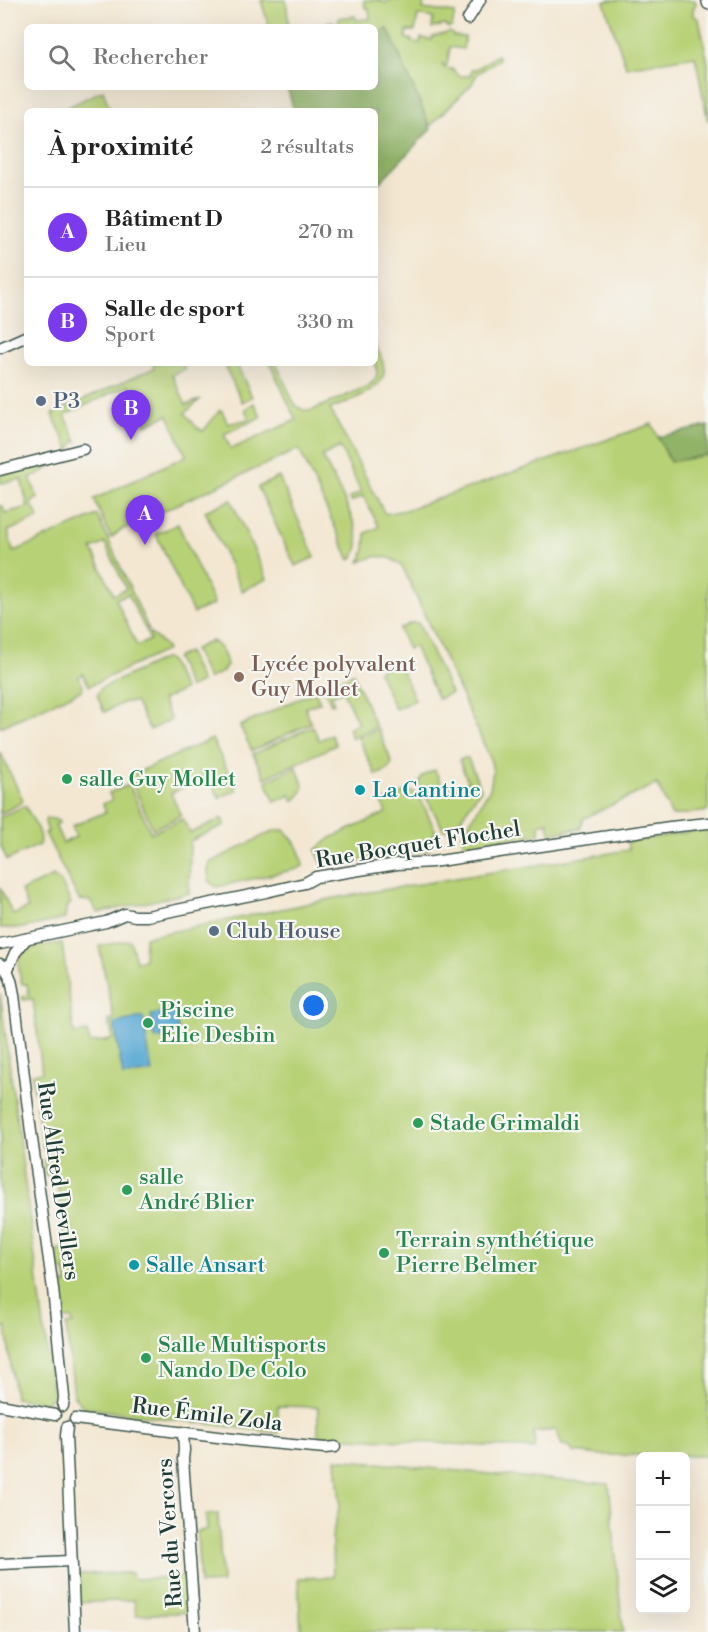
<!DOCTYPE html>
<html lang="fr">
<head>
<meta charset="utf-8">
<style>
	:root { --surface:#fff; --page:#f2f2f2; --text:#222; --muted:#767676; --line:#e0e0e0; --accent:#7c3aed }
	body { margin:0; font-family:"Libre Bodoni",serif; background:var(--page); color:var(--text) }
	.controls { position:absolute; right:18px; bottom:18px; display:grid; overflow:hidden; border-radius:9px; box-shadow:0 6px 24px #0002 }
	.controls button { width:54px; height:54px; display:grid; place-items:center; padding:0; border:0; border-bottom:2px solid var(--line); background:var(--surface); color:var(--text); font:30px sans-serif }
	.you { position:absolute; left:314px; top:1006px; width:21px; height:21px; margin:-15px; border:4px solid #fff; border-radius:50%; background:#1a73e8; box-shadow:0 0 0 9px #1a73e833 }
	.badge { display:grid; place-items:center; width:39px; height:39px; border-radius:50%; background:var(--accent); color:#fff; font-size:20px; font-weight:700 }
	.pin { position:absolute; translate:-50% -50px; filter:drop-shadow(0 2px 3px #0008) }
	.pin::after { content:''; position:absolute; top:32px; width:21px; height:18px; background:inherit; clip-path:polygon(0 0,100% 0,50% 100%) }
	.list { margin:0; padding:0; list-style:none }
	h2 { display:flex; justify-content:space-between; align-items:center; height:78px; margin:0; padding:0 24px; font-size:26px }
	h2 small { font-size:20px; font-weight:400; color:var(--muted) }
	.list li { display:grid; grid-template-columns:39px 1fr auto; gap:18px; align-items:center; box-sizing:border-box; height:90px; padding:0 24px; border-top:2px solid var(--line) }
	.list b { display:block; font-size:22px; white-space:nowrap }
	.list p { margin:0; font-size:20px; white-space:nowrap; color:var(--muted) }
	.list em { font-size:20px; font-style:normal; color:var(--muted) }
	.icon { flex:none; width:33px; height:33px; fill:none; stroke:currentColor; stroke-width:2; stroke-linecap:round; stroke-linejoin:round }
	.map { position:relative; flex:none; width:708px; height:1632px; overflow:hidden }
	.search { position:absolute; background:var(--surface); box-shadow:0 6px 24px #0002; left:24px; top:24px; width:354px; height:66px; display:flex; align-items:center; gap:15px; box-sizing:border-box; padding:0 21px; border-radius:9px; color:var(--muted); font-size:22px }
	.panel { position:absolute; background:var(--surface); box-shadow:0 6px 24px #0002; left:24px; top:108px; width:354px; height:258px; border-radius:9px }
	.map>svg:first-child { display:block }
</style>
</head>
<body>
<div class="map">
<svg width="708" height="1632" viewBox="0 0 708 1632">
	<rect width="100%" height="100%" fill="#f6f6f2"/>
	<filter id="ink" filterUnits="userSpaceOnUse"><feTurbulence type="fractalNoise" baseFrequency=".0167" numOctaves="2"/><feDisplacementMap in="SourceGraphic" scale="12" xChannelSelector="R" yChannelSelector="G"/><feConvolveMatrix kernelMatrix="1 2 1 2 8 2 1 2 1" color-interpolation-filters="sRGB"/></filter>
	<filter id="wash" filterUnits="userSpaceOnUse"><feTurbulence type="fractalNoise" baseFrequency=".008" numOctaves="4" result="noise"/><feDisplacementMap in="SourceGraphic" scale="24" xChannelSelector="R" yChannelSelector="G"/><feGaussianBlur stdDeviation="1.35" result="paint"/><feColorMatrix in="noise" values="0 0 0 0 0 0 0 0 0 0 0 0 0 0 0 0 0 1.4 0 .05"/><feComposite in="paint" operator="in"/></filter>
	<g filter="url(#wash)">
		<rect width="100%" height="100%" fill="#f3e7d2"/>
		<g fill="#b7d176" stroke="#6b8755" stroke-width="1.5" fill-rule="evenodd">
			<polygon points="261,0 286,0 289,27 269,27"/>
			<polygon points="364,0 378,0 386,3 388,0 424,0 423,9 455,13 452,27 448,28 445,25 432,28 433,18 418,15 415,31 407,31 406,39 411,39 411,42 420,43 421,38 432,40 432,37 450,32 454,36 465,37 463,49 450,47 447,65 442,65 445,68 452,69 459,76 469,76 471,74 472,69 476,69 497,55 499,59 477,74 472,84 430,126 388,29 375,35 375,27 327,27 327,22 333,21 334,26 338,26 339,18 355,16 356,20 370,19 369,8 365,8"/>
			<polygon points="610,0 695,0 696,4 693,9 693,15 699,19 708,63 708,121 695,56 626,67 604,2"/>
			<polygon points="103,90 110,111 66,111 65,109 60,111"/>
			<path d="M375 345C379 353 385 363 384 372 383 390 345 403 330 409L385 514 405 510 652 424 670 462 708 455V811L672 816 657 784 584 818 580 829 550 833 548 822 539 824 540 834 465 845 461 836 490 789 493 771 490 758 403 568C391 553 376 554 360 562L365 549 366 533 379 527 363 496 351 502 349 498 361 492 340 447 322 456C332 476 359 524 358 544 358 551 355 556 350 560L299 449 121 530 111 538 94 499 186 456 168 415 146 425 128 385 65 415 77 442 74 441 70 451 52 414 154 368 153 363H181L185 369 172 375 186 405 201 399 185 413 198 429 199 428 202 431 204 430 220 410 222 411 228 424 249 419 245 409 254 403 261 417 224 434 231 449 296 420 270 363H276L294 403 298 407 303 410 309 411 315 409 368 386C380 376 377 373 375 360 374 355 375 349 375 345Z"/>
			<polygon points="231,363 236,363 252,397 242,402 225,366"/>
			<path d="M53 462V466L30 478 38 498 31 503 39 518 8 531 13 552 97 515 149 630 144 627 128 594 116 599 137 646 150 640 146 631C154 637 163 641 167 650L89 686 83 674 79 676 83 686 82 690 0 727V506H3L5 513 28 507 21 479 0 483V475ZM105 543 126 589 114 595 92 549Z"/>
			<polygon points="279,477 315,557 295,566 258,487"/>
			<polygon points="231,500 267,579 242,591 205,511"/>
			<polygon points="178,524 214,604 193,613 156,534"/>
			<polygon points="411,623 418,623 451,693 438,699 414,646 408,649 399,629"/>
			<path d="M211 641C220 645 226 656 227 666L222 672 208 679 194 649Z"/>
			<polygon points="188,652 201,682 189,688 176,658"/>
			<polygon points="163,659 167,659 170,661 184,690 162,700 171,720 150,730 135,702 125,702 104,712 97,695 101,688"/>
			<polygon points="398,662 415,700 395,709 378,671"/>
			<polygon points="353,674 376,727 352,738 348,728 358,723 343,691 331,696 334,703 331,704 324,687"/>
			<polygon points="315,691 320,702 305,708 311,723 252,751 240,726"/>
			<polygon points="313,726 319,740 331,735 336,745 265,778 253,754"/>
			<polygon points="378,729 392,763 388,770 376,775 358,738"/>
			<polygon points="212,739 237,790 219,798 208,775 171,793 181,816 153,829 129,776"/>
			<polygon points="0,752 23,800 21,803 0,814"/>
			<path d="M465 758H468L469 761 481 789 453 830 443 829 419 784C420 775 428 773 435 770L444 790 454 787 455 789 468 782 459 760Z"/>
			<path d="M296 767C302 781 309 791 293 801L290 795 275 802 266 781Z"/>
			<polygon points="129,785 151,833 183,819 190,833 222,819 225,825 190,841 189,893 98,913 90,901 79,900 45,833 48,832 45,822 46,818 58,820 59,823 55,825 63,843 76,837 72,826 106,812 103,804 112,800 109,793"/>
			<polygon points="408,791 416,793 419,796 436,832 429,840 429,850 323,866 316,850 331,838 386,813 382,803"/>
			<path d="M24 806 26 807C31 818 43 833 39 845L7 860 0 844V817Z"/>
			<path d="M708 829V1456L600 1455 573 1452 569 1446 562 1445 556 1430 533 1432 535 1441 534 1449 318 1436V1407L278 1406V1433L84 1408 74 1396 66 1325 73 1324 72 1319H64L60 1285 67 1284 65 1270 58 1271 55 1250 66 1248 56 1175 45 1176 44 1160 49 1159 48 1147 43 1148 36 1105 43 1103 41 1090 34 1092 32 1074 42 1072 33 999 23 1000 22 997 29 995 27 984H22C20 977 17 967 19 960 24 944 48 945 62 943L74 1034 87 1032 90 1043 111 1040 112 1037 111 1028 109 1027V1020L114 1019 99 946 130 940 136 961 144 960 145 937 340 897 629 850 627 842Z"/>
			<path d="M275 830H284C295 840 301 851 303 866L297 869 216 887 209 881 208 872 209 863Z"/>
			<polygon points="53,876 61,882 71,903 66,908 65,919 23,928 0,928 0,887 13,915 28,908 21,891"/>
			<polygon points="0,993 53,1396 45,1403 15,1398 6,1327 0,1327"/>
			<polygon points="336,1459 532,1478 609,1484 623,1632 301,1632 298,1578 333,1577 332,1536 340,1504"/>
			<polygon points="218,1514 222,1583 200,1584 197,1531 207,1530 206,1515"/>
			<polygon points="132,1573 133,1579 183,1577 191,1575 194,1612 136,1615 134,1600 74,1603 72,1574"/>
		</g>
		<g fill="#91b367" stroke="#58784e" stroke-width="1.5">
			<polygon points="388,29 431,129 375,187 375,111 294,111 287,87 375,87 375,35"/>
			<polygon points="708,426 708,455 670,462 658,437"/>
		</g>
		<g fill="#5aa9d4" stroke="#3c7384" stroke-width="1.5">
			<polygon points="175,1010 179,1035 155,1039 151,1015"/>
			<polygon points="143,1017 152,1072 123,1077 114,1023"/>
		</g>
	</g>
	<g filter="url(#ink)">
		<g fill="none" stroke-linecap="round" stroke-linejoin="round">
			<g stroke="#3f564c" stroke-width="13">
				<g id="street">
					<polyline points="707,0 708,4"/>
					<polyline points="468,19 480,0"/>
					<polyline points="0,348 27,336"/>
					<polyline points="0,470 83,449"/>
					<polyline points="0,944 106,922 125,914 135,916 147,916 266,892 305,883 316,877 397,864 432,862 670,827 708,823"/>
					<path d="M0 964C11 971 12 984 14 995L31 1132 53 1289 64 1397 63 1406"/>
					<polyline points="7,971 15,953 26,939"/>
					<polyline points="0,1405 55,1415"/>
					<polyline points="75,1419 249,1441 325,1448 335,1447"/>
					<polyline points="67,1427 66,1436 75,1632"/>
					<polyline points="183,1432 184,1450 183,1459 195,1632"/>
					<polyline points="0,1564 71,1561"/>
				</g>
			</g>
			<use href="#street" stroke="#fff" stroke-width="10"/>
		</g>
	</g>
	<g fill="#5c6f8a" stroke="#f6f6f2" stroke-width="2">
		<circle cx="41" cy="401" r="6"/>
		<circle cx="214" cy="931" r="6"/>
	</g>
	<circle fill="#8d6e63" stroke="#f6f6f2" stroke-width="2" cx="239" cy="677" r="6"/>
	<g fill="#2e9e5b" stroke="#f6f6f2" stroke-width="2">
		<circle cx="67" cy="779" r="6"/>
		<circle cx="148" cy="1023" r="6"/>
		<circle cx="418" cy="1123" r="6"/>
		<circle cx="127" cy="1190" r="6"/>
		<circle cx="384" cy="1253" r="6"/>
		<circle cx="146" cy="1358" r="6"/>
	</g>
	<g fill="#0f9aa8" stroke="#f6f6f2" stroke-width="2">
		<circle cx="360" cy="790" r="6"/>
		<circle cx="134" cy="1265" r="6"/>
	</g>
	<g text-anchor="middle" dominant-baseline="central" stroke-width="4.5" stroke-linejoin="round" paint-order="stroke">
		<g font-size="22" fill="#4e5e75" stroke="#f6f6f2" text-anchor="start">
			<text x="53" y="401">P3</text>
			<text x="226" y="931">Club House</text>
		</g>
		<g font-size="22" fill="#785e54" stroke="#f6f6f2" text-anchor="start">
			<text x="251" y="664">Lycée polyvalent<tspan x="251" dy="25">Guy Mollet</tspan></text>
		</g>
		<g font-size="22" fill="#27864d" stroke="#f6f6f2" text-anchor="start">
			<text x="79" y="779">salle Guy Mollet</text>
			<text x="160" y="1010">Piscine<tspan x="160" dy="25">Elie Desbin</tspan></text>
			<text x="430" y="1123">Stade Grimaldi</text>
			<text x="139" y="1177">salle<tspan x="139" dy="25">André Blier</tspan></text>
			<text x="396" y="1240">Terrain synthétique<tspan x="396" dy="25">Pierre Belmer</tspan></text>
			<text x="158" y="1345">Salle Multisports<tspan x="158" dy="25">Nando De Colo</tspan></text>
		</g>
		<g font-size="22" fill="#0d838f" stroke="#f6f6f2" text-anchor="start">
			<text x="372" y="790">La Cantine</text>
			<text x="146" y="1265">Salle Ansart</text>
		</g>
		<g font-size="22" fill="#1f3d34" stroke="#f6f6f2">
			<text transform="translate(418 845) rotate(-9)">Rue Bocquet Flochel</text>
			<text transform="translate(58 1181) rotate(82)">Rue Alfred Devillers</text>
			<text transform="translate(207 1415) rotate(7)">Rue Émile Zola</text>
			<text transform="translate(170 1533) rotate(-94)">Rue du Vercors</text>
		</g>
	</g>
</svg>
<div class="controls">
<button>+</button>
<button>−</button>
<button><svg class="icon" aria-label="layers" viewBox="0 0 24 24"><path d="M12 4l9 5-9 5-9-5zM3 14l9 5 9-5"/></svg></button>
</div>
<div class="you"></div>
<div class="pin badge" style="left:145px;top:545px">A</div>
<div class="pin badge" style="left:131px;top:440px">B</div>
<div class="search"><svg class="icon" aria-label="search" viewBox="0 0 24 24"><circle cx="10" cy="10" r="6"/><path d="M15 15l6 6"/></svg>Rechercher</div>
<section class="panel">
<h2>À proximité<small>2 résultats</small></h2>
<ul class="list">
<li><span class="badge">A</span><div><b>Bâtiment D</b><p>Lieu</p></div><em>270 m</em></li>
<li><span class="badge">B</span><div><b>Salle de sport</b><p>Sport</p></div><em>330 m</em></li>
</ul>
</section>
</div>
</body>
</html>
